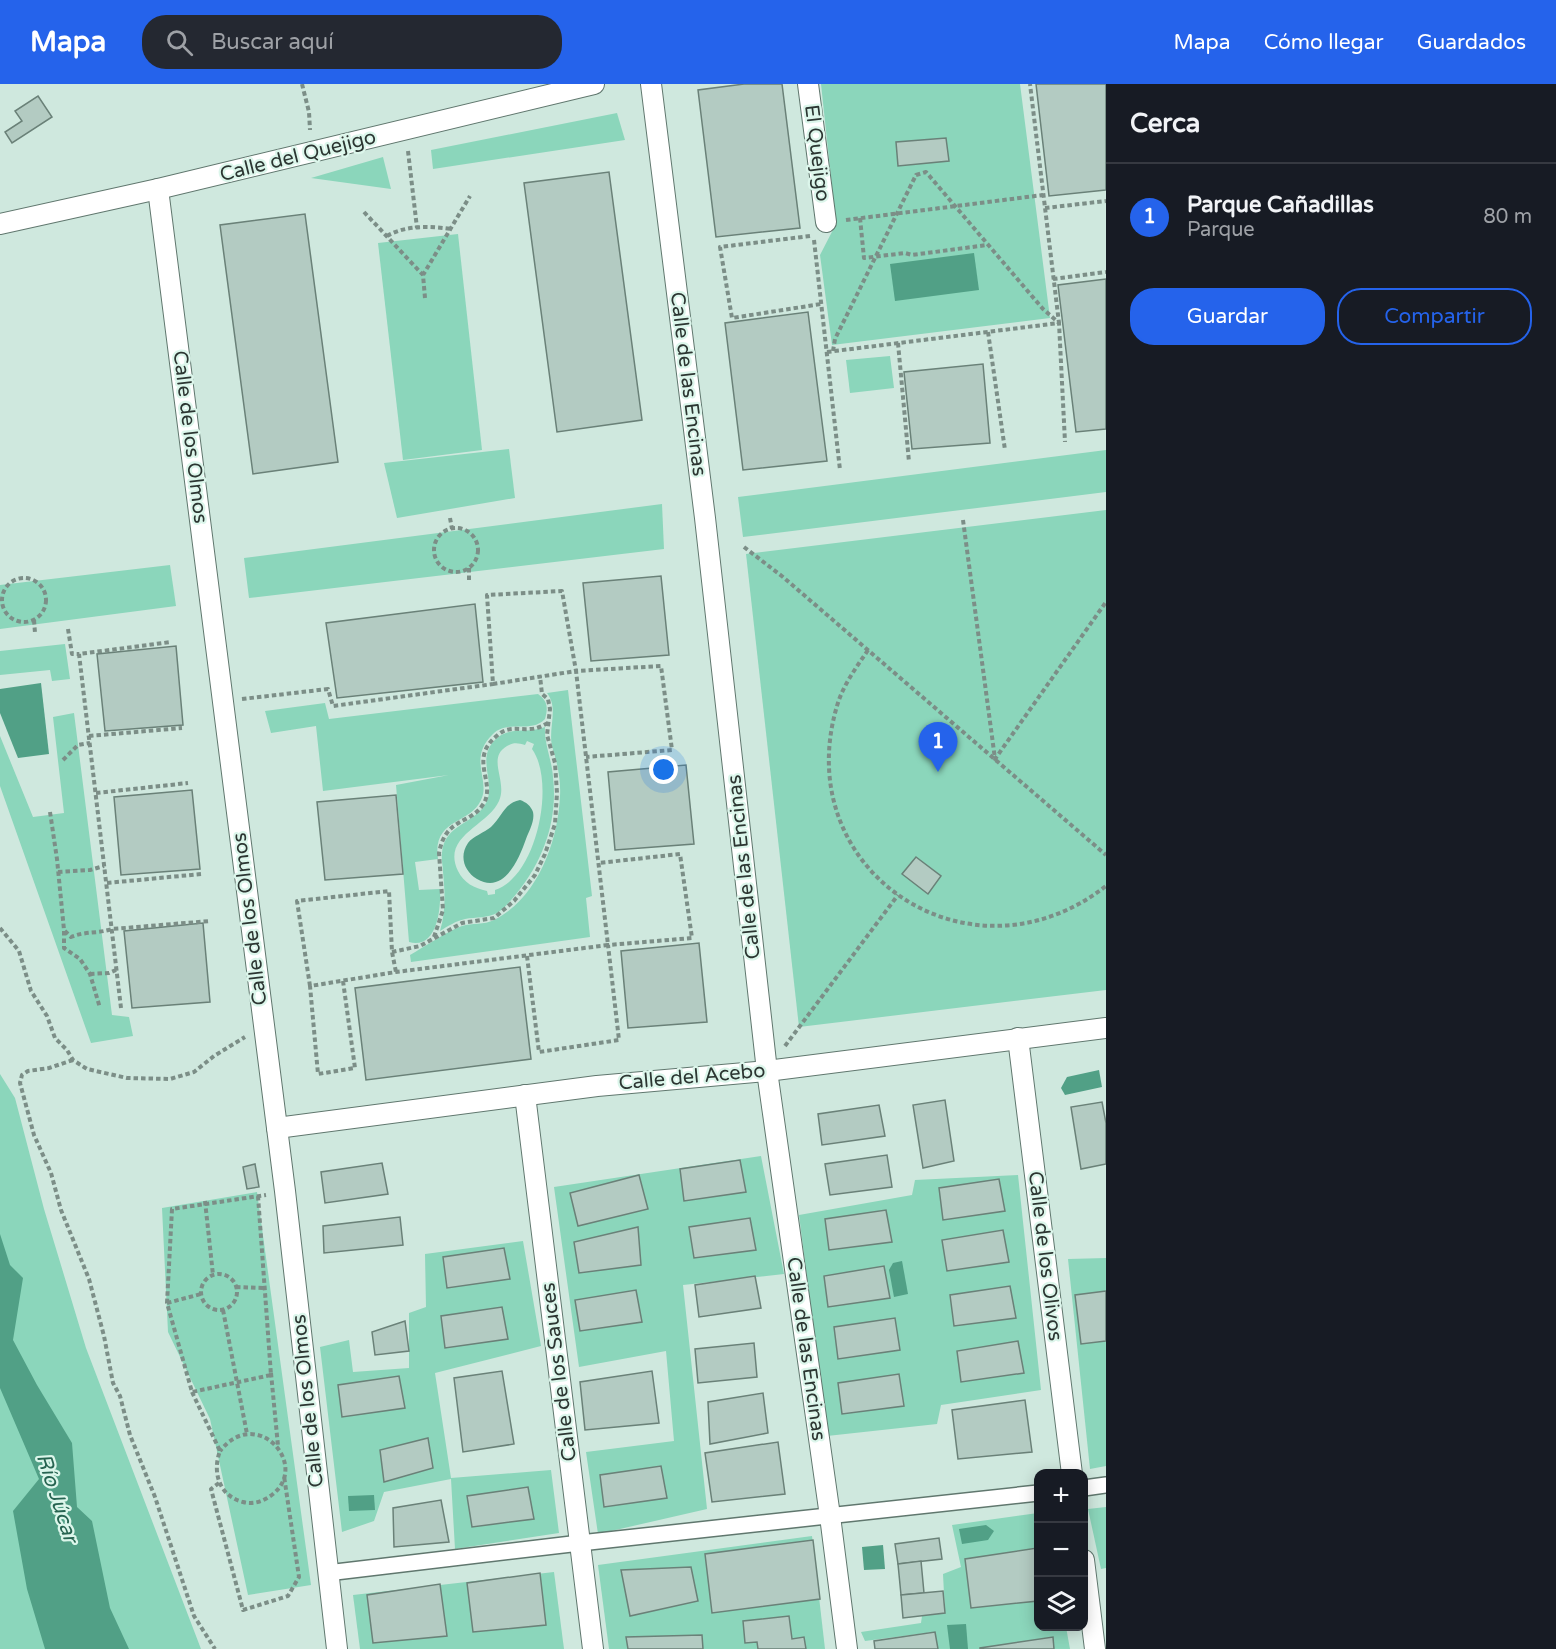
<!DOCTYPE html>
<html lang="es">
<head>
<meta charset="utf-8">
<style>
	:root { --surface:#171b24; --page:#242831; --text:#f1f3f6; --muted:#9ea1a6; --line:#363941; --accent:#2563eb }
	body { margin:0; font-family:"Varela Round",sans-serif; background:var(--page); color:var(--text) }
	.controls { position:absolute; right:18px; bottom:18px; display:grid; overflow:hidden; border-radius:12px; box-shadow:0 3px 15px #0003 }
	.controls button { width:54px; height:54px; display:grid; place-items:center; padding:0; border:0; border-bottom:2px solid var(--line); background:var(--surface); color:var(--text); font:30px sans-serif }
	.you { position:absolute; left:664px; top:686px; width:21px; height:21px; margin:-15px; border:4px solid #fff; border-radius:50%; background:#1a73e8; box-shadow:0 0 0 9px #1a73e833 }
	.badge { display:grid; place-items:center; width:39px; height:39px; border-radius:50%; background:var(--accent); color:#fff; font-size:20px; font-weight:700 }
	.pin { position:absolute; translate:-50% -50px; filter:drop-shadow(0 2px 3px #0008) }
	.pin::after { content:''; position:absolute; top:32px; width:21px; height:18px; background:inherit; clip-path:polygon(0 0,100% 0,50% 100%) }
	.list { margin:0; padding:0; list-style:none }
	h2 { display:flex; justify-content:space-between; align-items:center; height:78px; margin:0; padding:0 24px; font-size:26px }
	h2 small { font-size:20px; font-weight:400; color:var(--muted) }
	.list li { display:grid; grid-template-columns:39px 1fr auto; gap:18px; align-items:center; box-sizing:border-box; height:108px; padding:0 24px; border-top:2px solid var(--line) }
	.list b { display:block; font-size:22px; white-space:nowrap }
	.list p { margin:0; font-size:20px; white-space:nowrap; color:var(--muted) }
	.list em { font-size:20px; font-style:normal; color:var(--muted) }
	.actions { display:flex; gap:12px; padding:18px 24px }
	.actions a { flex:1; padding:14px 0; border:2px solid var(--accent); border-radius:24px; text-align:center; font-size:21px; color:var(--accent) }
	.actions .main { background:var(--accent); color:#fff }
	.icon { flex:none; width:33px; height:33px; fill:none; stroke:currentColor; stroke-width:2; stroke-linecap:round; stroke-linejoin:round }
	.map { position:relative; flex:none; width:1106px; height:1565px; overflow:hidden }
	header { display:flex; align-items:center; gap:36px; box-sizing:border-box; height:84px; padding:0 30px; background:var(--accent); color:#fff }
	header strong { font-size:28px }
	nav { display:flex; gap:33px; margin-inline-start:auto; font-size:21px }
	.search { width:420px; height:54px; background:var(--page); display:flex; align-items:center; gap:15px; box-sizing:border-box; padding:0 21px; border-radius:24px; color:var(--muted); font-size:22px }
	main { display:flex }
	aside { flex:1; background:var(--surface) }
	.map>svg:first-child { display:block }
</style>
</head>
<body>
<header>
<strong>Mapa</strong>
<div class="search"><svg class="icon" aria-label="search" viewBox="0 0 24 24"><circle cx="10" cy="10" r="6"/><path d="M15 15l6 6"/></svg>Buscar aquí</div>
<nav><a>Mapa</a><a>Cómo llegar</a><a>Guardados</a></nav>
</header>
<main>
<div class="map">
<svg width="1106" height="1565" viewBox="0 0 1106 1565">
	<rect width="100%" height="100%" fill="#cfe8de"/>
	<g fill="#8bd6bb" fill-rule="evenodd">
		<polygon points="821,0 1020,0 1050,234 832,261 820,171 836,140"/>
		<polygon points="617,29 625,56 433,85 431,66"/>
		<polygon points="383,73 391,105 311,94"/>
		<polygon points="458,150 482,366 403,376 378,159"/>
		<polygon points="890,272 894,304 850,309 846,276"/>
		<polygon points="509,365 515,414 397,434 384,379"/>
		<polygon points="1106,366 1106,408 743,453 738,413"/>
		<polygon points="662,420 664,465 249,514 244,474"/>
		<polygon points="1106,426 1106,906 799,943 746,470"/>
		<polygon points="170,481 176,522 0,545 0,501"/>
		<polygon points="65,560 70,595 52,597 50,586 0,591 0,567"/>
		<path d="M568 606 592 812 586 814 590 853 411 878 410 871C424 863 448 847 462 842 472 839 484 841 494 836 538 814 558 757 560 712 561 695 557 678 552 662 548 644 559 624 547 609Z"/>
		<path d="M538 610C548 617 548 624 545 635 531 650 508 635 493 650 467 675 491 696 481 716 470 741 432 734 438 775L415 778 419 806 440 805C441 823 438 866 409 858L396 701 449 691 323 707 316 642 271 649 265 627 325 619 329 635Z"/>
		<polygon points="74,629 112,931 129,933 133,952 91,959 0,702 0,652 33,733 64,729 53,633"/>
		<path d="M545 643C544 660 552 676 553 693 558 735 544 776 517 809 511 816 505 824 497 829 488 834 476 833 465 835 456 837 448 842 440 847 446 827 445 809 443 788 443 782 441 775 442 769 444 740 475 740 486 719 497 698 474 674 497 654 511 642 529 650 545 643ZM527 657 534 660 532 665C556 698 537 793 495 806V810L488 811 487 807C474 804 464 799 458 787 441 752 488 742 499 717 508 697 486 674 507 662 514 658 518 659 525 661Z"/>
		<polygon points="0,990 15,1014 44,1125 86,1264 201,1565 0,1565"/>
		<polygon points="761,1072 784,1190 683,1201 707,1425 598,1450 586,1368 674,1357 666,1267 579,1283 554,1103"/>
		<polygon points="1018,1091 1041,1306 941,1321 937,1340 827,1352 799,1131 912,1111 915,1096"/>
		<polygon points="257,1108 311,1501 248,1511 210,1335 168,1248 162,1124"/>
		<polygon points="523,1157 541,1262 435,1289 451,1394 551,1386 559,1449 455,1465 451,1395 384,1408 374,1437 342,1448 320,1263 349,1256 353,1288 409,1284 409,1229 426,1223 425,1170"/>
		<polygon points="1106,1174 1106,1382 1090,1385 1068,1175"/>
		<polygon points="1106,1423 1106,1484 1101,1485 1088,1425"/>
		<polygon points="1038,1429 1038,1542 1066,1543 1070,1565 938,1565 934,1548 865,1557 861,1548 921,1539 922,1532 945,1529 943,1490 961,1483 952,1441"/>
		<polygon points="812,1452 825,1565 609,1565 598,1481"/>
		<polygon points="554,1488 564,1565 360,1565 353,1511"/>
	</g>
	<g fill="#51a086">
		<polygon points="974,169 979,206 895,217 890,180"/>
		<polygon points="41,599 49,670 18,674 0,629 0,605"/>
		<path d="M520 716C526 718 531 722 533 728 535 737 529 747 526 755 519 775 504 811 477 795 464 787 459 772 468 759 473 752 484 749 491 743 502 733 504 719 520 716Z"/>
		<polygon points="1099,986 1102,1003 1065,1011 1061,1004 1067,993"/>
		<polygon points="0,1150 10,1181 23,1194 13,1256 37,1301 72,1359 77,1423 92,1437 110,1524 129,1565 45,1565 27,1505 13,1427 39,1395 0,1304"/>
		<polygon points="902,1177 908,1210 894,1213 889,1186 893,1179"/>
		<polygon points="374,1411 375,1426 349,1427 348,1412"/>
		<polygon points="986,1441 994,1447 988,1456 962,1460 959,1445"/>
		<polygon points="883,1461 885,1485 864,1486 862,1463"/>
		<polygon points="966,1540 968,1565 950,1565 947,1541"/>
	</g>
	<g fill="#b3cbc2" stroke="#6a8178" stroke-width="1.5">
		<polygon points="744,0 782,0 800,144 716,153 698,6"/>
		<polygon points="1036,0 1106,0 1106,106 1049,112"/>
		<polygon points="38,12 52,33 12,59 5,48 22,37 15,27"/>
		<polygon points="946,54 949,77 898,82 896,58"/>
		<polygon points="609,88 642,336 557,348 524,99"/>
		<polygon points="305,130 338,378 253,390 220,141"/>
		<polygon points="1106,195 1106,345 1076,348 1058,201"/>
		<polygon points="808,228 827,377 743,386 725,239"/>
		<polygon points="983,280 990,359 912,365 904,288"/>
		<polygon points="661,492 669,571 591,577 583,499"/>
		<polygon points="475,520 483,598 337,614 326,539"/>
		<polygon points="176,562 183,641 105,647 97,570"/>
		<polygon points="686,681 694,760 615,766 608,688"/>
		<polygon points="192,706 200,785 121,791 114,713"/>
		<polygon points="396,711 403,790 325,796 317,718"/>
		<polygon points="916,773 941,792 928,810 902,790"/>
		<polygon points="203,839 210,918 132,924 124,847"/>
		<polygon points="699,859 707,938 628,944 621,867"/>
		<polygon points="520,883 531,975 366,996 355,904"/>
		<polygon points="945,1016 954,1077 923,1084 913,1021"/>
		<polygon points="1102,1018 1106,1039 1106,1080 1081,1085 1071,1023"/>
		<polygon points="879,1021 885,1052 822,1061 818,1030"/>
		<polygon points="887,1071 892,1103 830,1111 825,1080"/>
		<polygon points="740,1076 746,1108 684,1117 680,1085"/>
		<polygon points="382,1079 388,1110 325,1119 321,1088"/>
		<polygon points="255,1080 259,1103 247,1105 243,1083"/>
		<polygon points="639,1091 648,1125 578,1142 570,1109"/>
		<polygon points="999,1095 1005,1127 943,1136 939,1104"/>
		<polygon points="886,1126 892,1158 829,1166 825,1135"/>
		<polygon points="400,1133 403,1161 324,1169 323,1142"/>
		<polygon points="750,1134 756,1166 694,1174 689,1143"/>
		<polygon points="638,1143 641,1181 579,1189 574,1158"/>
		<polygon points="1003,1146 1009,1178 947,1187 942,1156"/>
		<polygon points="504,1164 510,1195 447,1204 443,1173"/>
		<polygon points="884,1182 890,1214 828,1223 824,1192"/>
		<polygon points="755,1192 761,1224 699,1233 695,1201"/>
		<polygon points="1010,1202 1016,1234 954,1242 950,1211"/>
		<polygon points="636,1206 642,1238 580,1247 575,1216"/>
		<polygon points="1106,1207 1106,1257 1081,1260 1075,1211"/>
		<polygon points="502,1223 508,1255 445,1264 441,1232"/>
		<polygon points="895,1234 900,1266 838,1275 834,1243"/>
		<polygon points="405,1237 409,1267 375,1271 372,1248"/>
		<polygon points="1018,1257 1024,1289 961,1298 957,1267"/>
		<polygon points="754,1259 757,1293 698,1299 695,1265"/>
		<polygon points="502,1287 514,1360 463,1368 454,1294"/>
		<polygon points="652,1287 659,1339 585,1346 580,1298"/>
		<polygon points="899,1290 904,1322 842,1330 838,1299"/>
		<polygon points="399,1292 405,1324 342,1333 338,1301"/>
		<polygon points="763,1309 768,1349 710,1360 708,1318"/>
		<polygon points="1025,1316 1032,1368 958,1375 952,1326"/>
		<polygon points="428,1354 433,1384 384,1398 380,1366"/>
		<polygon points="778,1358 785,1410 712,1418 705,1369"/>
		<polygon points="661,1382 667,1414 604,1423 600,1391"/>
		<polygon points="528,1403 534,1435 472,1443 467,1412"/>
		<polygon points="441,1416 449,1458 394,1463 393,1424"/>
		<polygon points="939,1454 942,1475 898,1480 895,1460"/>
		<polygon points="813,1456 820,1515 712,1529 705,1470"/>
		<polygon points="1037,1464 1038,1517 971,1524 965,1475"/>
		<polygon points="921,1477 924,1509 901,1511 898,1480"/>
		<polygon points="691,1483 698,1517 630,1532 621,1486"/>
		<polygon points="540,1489 546,1541 473,1548 467,1499"/>
		<polygon points="440,1500 447,1552 373,1559 367,1511"/>
		<polygon points="943,1507 945,1529 903,1534 901,1511"/>
		<polygon points="789,1532 792,1555 804,1553 806,1565 758,1565 757,1558 745,1559 743,1537"/>
		<polygon points="935,1548 938,1565 875,1565 874,1557"/>
		<polygon points="702,1551 703,1565 628,1565 626,1553"/>
		<polygon points="1053,1553 1054,1565 980,1565 980,1564"/>
	</g>
	<g fill="none" stroke-linecap="round" stroke-linejoin="round">
		<g stroke="#60776e" stroke-width="18">
			<g id="pedestrian">
				<polyline points="1084,1404 1106,1401"/>
				<polyline points="327,1489 580,1459 1038,1409"/>
			</g>
		</g>
		<g stroke="#60776e" stroke-width="22">
			<g id="minor">
				<polyline points="651,0 705,434 767,987 830,1432 847,1565"/>
				<polyline points="808,0 826,138"/>
				<polyline points="158,105 285,1107 337,1565"/>
				<polyline points="0,140 158,105 594,0"/>
				<polyline points="1018,954 1072,1390"/>
				<polyline points="525,1011 593,1565"/>
				<polyline points="277,1044 597,1002 767,987 1106,944"/>
				<polyline points="1084,1476 1095,1565"/>
			</g>
		</g>
		<g stroke="#7c8e87" stroke-width="4" stroke-dasharray="4.5 3" stroke-linecap="butt">
			<polyline points="302,0 309,28 310,46"/>
			<polyline points="408,67 417,144"/>
			<polyline points="1045,124 1106,117"/>
			<polyline points="364,128 423,191"/>
			<polyline points="860,134 864,174 905,169 912,171 987,161"/>
			<polyline points="846,136 1043,111"/>
			<path d="M387 152C406 141 430 142 451 145"/>
			<polyline points="810,152 720,163 732,234 821,220"/>
			<polyline points="814,156 840,386"/>
			<polyline points="1053,195 1106,188"/>
			<polyline points="425,214 423,191 470,112"/>
			<polyline points="988,248 1005,366"/>
			<polyline points="898,259 909,378"/>
			<polyline points="833,267 835,255 916,91 926,88 1043,225 1059,239 1065,358"/>
			<polyline points="827,268 1059,239 1030,0"/>
			<polyline points="450,434 452,445"/>
			<polyline points="963,436 995,675 1106,518"/>
			<circle cx="456" cy="466" r="22"/>
			<polyline points="744,463 783,493 1106,771"/>
			<polyline points="469,484 469,496"/>
			<circle cx="24" cy="516" r="22"/>
			<polyline points="34,536 35,549"/>
			<polyline points="68,545 72,570 79,570"/>
			<path d="M868 566C856 584 843 601 837 622 788 787 970 908 1106 802"/>
			<polyline points="242,615 328,605 333,622 493,600"/>
			<polyline points="89,652 182,644"/>
			<polyline points="63,676 78,661 90,659"/>
			<polyline points="96,709 188,699"/>
			<path d="M50 728 57 775 64 846 71 853C85 847 97 850 112 845L210 837"/>
			<polyline points="58,788 90,786 104,782"/>
			<polyline points="107,799 201,790"/>
			<polyline points="0,844 19,867 31,907 47,932 55,954 67,966 73,976 87,985 127,994 170,995 194,988 214,972 245,953"/>
			<polyline points="64,847 64,864 80,875 90,890 100,924"/>
			<path d="M434 853 443 826 439 769C446 732 470 742 484 719 496 697 467 674 499 650 509 642 519 646 530 645 537 645 542 642 548 639"/>
			<polyline points="392,868 420,862 462,839 494,834 514,817 535,791 545,770 555,740 557,709 555,679 547,651 550,625 548,615 542,610 540,592"/>
			<polyline points="527,872 539,968 619,956 608,861 692,854 680,770 599,779"/>
			<polyline points="90,890 109,889 116,886"/>
			<polyline points="343,897 355,984 318,990 310,902 396,888 608,861 576,587 493,600 487,511 562,507 576,587 661,582 672,666 586,673"/>
			<polyline points="310,902 297,817 389,807 392,868 396,888"/>
			<polyline points="121,924 79,570 171,558"/>
			<polyline points="785,962 898,811"/>
			<polyline points="73,976 49,984 28,987 22,991 20,999 34,1051 51,1089 61,1126 89,1195 104,1252 113,1299 120,1312 130,1351 155,1413 194,1532 215,1565"/>
			<polyline points="258,1112 271,1291 192,1308 167,1219 172,1125 266,1111"/>
			<polyline points="205,1117 213,1191"/>
			<circle cx="219" cy="1208" r="18"/>
			<polyline points="236,1203 265,1204"/>
			<polyline points="167,1219 201,1210"/>
			<polyline points="223,1226 247,1350"/>
			<polyline points="271,1289 278,1362"/>
			<path d="M192 1308 220 1367C212 1388 219 1412 243 1418 254 1421 264 1417 273 1410 310 1380 256 1321 220 1367"/>
			<polyline points="219,1399 211,1405 243,1526 288,1512 299,1493 284,1392"/>
		</g>
		<use href="#pedestrian" stroke="#fff" stroke-width="15"/>
		<use href="#minor" stroke="#fff" stroke-width="20"/>
	</g>
	<g text-anchor="middle" dominant-baseline="central" stroke-width="4.5" stroke-linejoin="round" paint-order="stroke">
		<g font-size="20" fill="#2c3632" stroke="#dcf6eb">
			<text transform="translate(817 69) rotate(83)">El Quejigo</text>
			<text transform="translate(298 72) rotate(-14)">Calle del Quejigo</text>
			<text transform="translate(688 300) rotate(83)">Calle de las Encinas</text>
			<text transform="translate(190 353) rotate(83)">Calle de los Olmos</text>
			<text transform="translate(744 783) rotate(-96)">Calle de las Encinas</text>
			<text transform="translate(250 835) rotate(-97)">Calle de los Olmos</text>
			<text transform="translate(692 993) rotate(-5)">Calle del Acebo</text>
			<text transform="translate(1045 1172) rotate(83)">Calle de los Olivos</text>
			<text transform="translate(806 1265) rotate(82)">Calle de las Encinas</text>
			<text transform="translate(559 1288) rotate(-97)">Calle de los Sauces</text>
			<text transform="translate(308 1317) rotate(-96)">Calle de los Olmos</text>
		</g>
		<g font-size="21" font-style="italic" fill="#276451" stroke="#dcf6eb">
			<text transform="translate(57 1414) rotate(72)">Río Júcar</text>
		</g>
	</g>
</svg>
<div class="controls">
<button>+</button>
<button>−</button>
<button><svg class="icon" aria-label="layers" viewBox="0 0 24 24"><path d="M12 4l9 5-9 5-9-5zM3 14l9 5 9-5"/></svg></button>
</div>
<div class="you"></div>
<div class="pin badge" style="left:938px;top:688px">1</div>
</div>
<aside>
<h2>Cerca<small></small></h2>
<ul class="list">
<li><span class="badge">1</span><div><b>Parque Cañadillas</b><p>Parque</p></div><em>80 m</em></li>
</ul>
<div class="actions"><a class="main">Guardar</a><a>Compartir</a></div>
</aside>
</main>
</body>
</html>
